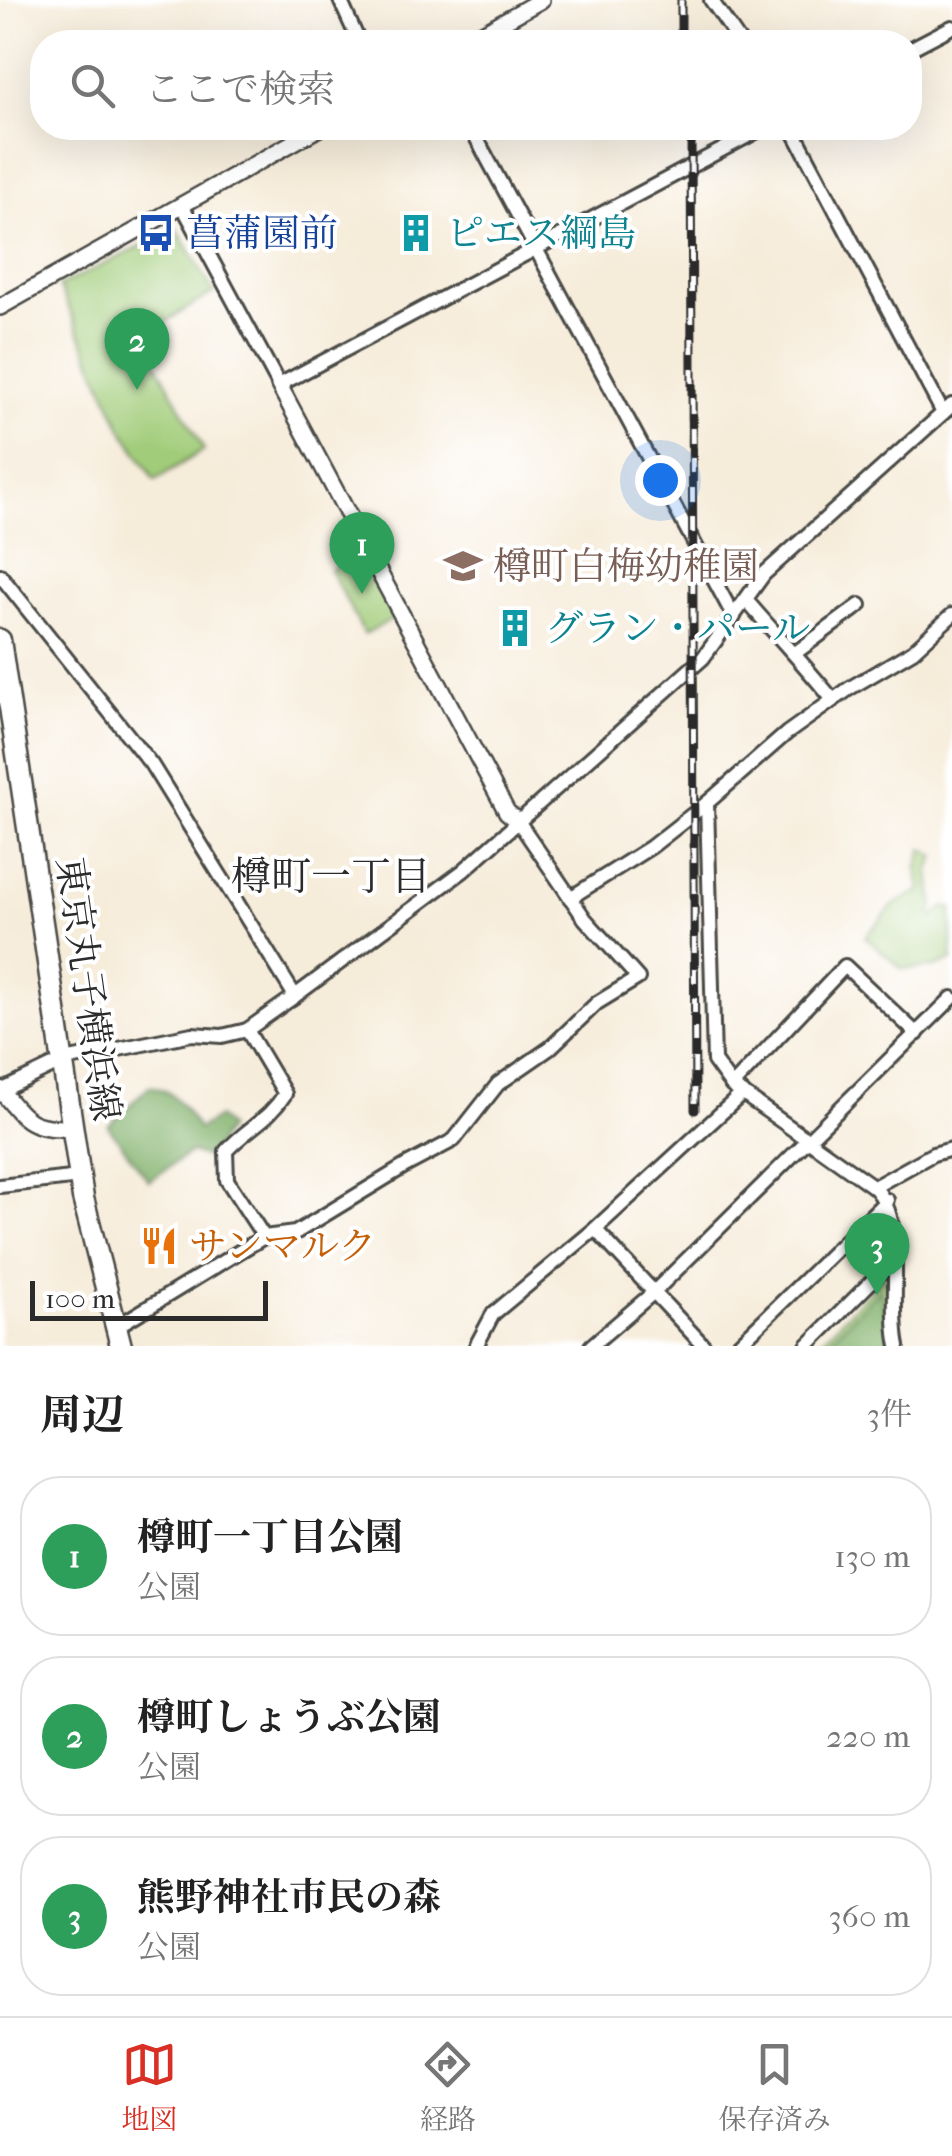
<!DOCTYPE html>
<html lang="ja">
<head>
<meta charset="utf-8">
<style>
	:root { --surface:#fff; --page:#f2f2f2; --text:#222; --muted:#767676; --line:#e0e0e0; --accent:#d93025 }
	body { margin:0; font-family:"IM FELL French Canon","Noto Serif JP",serif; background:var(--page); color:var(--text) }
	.scale { position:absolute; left:30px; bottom:25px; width:238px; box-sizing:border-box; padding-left:10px; border:5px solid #2b2b2b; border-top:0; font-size:28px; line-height:35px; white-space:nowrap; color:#2b2b2b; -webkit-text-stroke:8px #fff; paint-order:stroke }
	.you { position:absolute; left:660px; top:480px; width:35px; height:35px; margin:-25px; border:8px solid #fff; border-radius:50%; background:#1a73e8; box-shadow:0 0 0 15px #1a73e833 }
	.badge { display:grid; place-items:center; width:65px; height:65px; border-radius:50%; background:var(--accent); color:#fff; font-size:32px; font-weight:700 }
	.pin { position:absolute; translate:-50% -82px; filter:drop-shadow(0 2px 5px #0008) }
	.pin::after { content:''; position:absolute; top:52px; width:35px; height:30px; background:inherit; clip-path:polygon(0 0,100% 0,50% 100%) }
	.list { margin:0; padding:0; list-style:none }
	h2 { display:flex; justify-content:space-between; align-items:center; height:130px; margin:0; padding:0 40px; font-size:42px }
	h2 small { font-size:32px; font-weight:400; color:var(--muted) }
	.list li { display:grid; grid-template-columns:65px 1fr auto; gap:30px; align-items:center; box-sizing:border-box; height:160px; margin:0 20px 20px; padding:0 20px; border:2px solid var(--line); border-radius:40px }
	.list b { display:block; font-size:38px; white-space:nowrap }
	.list p { margin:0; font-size:32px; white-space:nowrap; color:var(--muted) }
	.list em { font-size:32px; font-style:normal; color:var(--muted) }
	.icon { flex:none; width:55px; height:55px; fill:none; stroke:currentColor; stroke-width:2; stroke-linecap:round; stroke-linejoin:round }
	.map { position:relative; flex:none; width:952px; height:1346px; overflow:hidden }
	.search { position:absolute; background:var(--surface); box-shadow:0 10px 40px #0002; left:30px; right:30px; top:30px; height:110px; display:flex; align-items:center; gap:25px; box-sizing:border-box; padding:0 35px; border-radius:40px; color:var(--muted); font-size:38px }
	.sheet { height:670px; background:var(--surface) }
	nav { display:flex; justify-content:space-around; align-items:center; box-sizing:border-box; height:140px; border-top:2px solid var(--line); background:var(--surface); font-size:28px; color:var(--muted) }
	nav a { display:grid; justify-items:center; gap:5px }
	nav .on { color:var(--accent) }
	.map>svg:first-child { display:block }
</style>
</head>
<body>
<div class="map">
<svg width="952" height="1346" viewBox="0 0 952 1346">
	<rect width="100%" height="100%" fill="#fff"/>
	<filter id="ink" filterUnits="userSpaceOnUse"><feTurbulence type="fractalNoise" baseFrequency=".01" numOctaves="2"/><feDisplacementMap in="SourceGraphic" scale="20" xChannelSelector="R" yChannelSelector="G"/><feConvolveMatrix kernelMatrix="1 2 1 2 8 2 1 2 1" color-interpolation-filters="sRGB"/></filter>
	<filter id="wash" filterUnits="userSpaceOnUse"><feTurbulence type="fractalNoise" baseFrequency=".0048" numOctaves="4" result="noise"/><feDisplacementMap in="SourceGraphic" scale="40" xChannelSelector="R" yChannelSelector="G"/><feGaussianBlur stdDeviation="2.25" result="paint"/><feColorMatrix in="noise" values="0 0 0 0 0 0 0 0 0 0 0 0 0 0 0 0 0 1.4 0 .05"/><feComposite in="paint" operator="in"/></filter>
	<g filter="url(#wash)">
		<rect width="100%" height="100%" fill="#f6ecda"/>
		<g fill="#a1cc79" stroke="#667c52" stroke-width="2.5">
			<polygon points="177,229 214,292 142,336 204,450 155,480 122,429 59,286"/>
			<polygon points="361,554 395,618 364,634 330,570"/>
			<polygon points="923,849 936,856 930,870 934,908 930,914 933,917 944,907 952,908 952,960 935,967 902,969 865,937 894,905 921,890 917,869"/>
			<polygon points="887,1273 890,1346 816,1346"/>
		</g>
		<g fill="#80b069" stroke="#566e4a" stroke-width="2.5">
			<path d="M149 1086C175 1089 184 1109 198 1129L218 1117 228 1128 207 1158 191 1152 149 1181 108 1126Z"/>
			<polygon points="880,1289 891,1346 824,1346"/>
		</g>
	</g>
	<g filter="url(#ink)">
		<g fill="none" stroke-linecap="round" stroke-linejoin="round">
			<g stroke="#494845" stroke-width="18">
				<g id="minor">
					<polyline points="340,0 359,42"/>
					<polyline points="711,0 740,42"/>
					<polyline points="910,49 952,27"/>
					<polyline points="471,128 734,617"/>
					<polyline points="792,128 943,413"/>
					<polyline points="182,205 279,385 763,128"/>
					<polyline points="0,575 151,764 295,996"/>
					<path d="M746 600C775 634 805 665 833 700"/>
					<polyline points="794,654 860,605"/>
					<path d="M707 803 714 1061 732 1086 874 1187C908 1221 888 1300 898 1346"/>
					<polyline points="570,898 651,847 707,803 787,733 850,688 913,651 952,615"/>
					<path d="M247 1030 285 1094C268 1121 248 1127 226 1151L227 1180 264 1237"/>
					<polyline points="732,1086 845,966 917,1034"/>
					<polyline points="1,1091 65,1060 192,1034 222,1036 247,1030 295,996 463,871 703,658 764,574 952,405"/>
					<polyline points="0,1186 80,1177"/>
					<polyline points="874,1187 933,1154 952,1149"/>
					<polyline points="595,1229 743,1093"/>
					<polyline points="116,1327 242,1250 264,1237 295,1233 405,1166 454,1140 498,1084 550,1048 597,1003 638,978 585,919 518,821"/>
					<polyline points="476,1346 493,1314 595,1229 704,1346"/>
					<polyline points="591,1346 654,1292 952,998"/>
					<polyline points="737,1346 887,1200"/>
					<polyline points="807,1346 895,1258"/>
				</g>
			</g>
			<g stroke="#494845" stroke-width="20">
				<g id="tertiary">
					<polyline points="467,42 541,0"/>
					<polyline points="0,307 319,128"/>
					<polyline points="279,385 507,812 518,821"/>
					<path d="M0 1089C26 1122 30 1129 74 1128"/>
				</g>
			</g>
			<g stroke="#494845" stroke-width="25">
				<polyline id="primary" points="0,640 83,1198 121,1346"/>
			</g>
			<use href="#minor" stroke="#fff" stroke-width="12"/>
			<use href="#tertiary" stroke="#fff" stroke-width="15"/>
			<use href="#primary" stroke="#fff" stroke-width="20"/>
			<g stroke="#2b2b2b" stroke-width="9">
				<g id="rail">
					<polyline points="681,0 681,42"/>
					<polyline points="691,128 695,1110"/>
				</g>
			</g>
			<use href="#rail" stroke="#fff" stroke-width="5" stroke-dasharray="15" stroke-linecap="butt"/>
		</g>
	</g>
	<defs>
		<g id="bus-bare" transform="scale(3)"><path d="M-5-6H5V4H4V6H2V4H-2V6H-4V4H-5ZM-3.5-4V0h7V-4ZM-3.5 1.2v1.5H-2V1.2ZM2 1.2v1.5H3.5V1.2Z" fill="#1a4fb4" stroke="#fff" stroke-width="2.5" paint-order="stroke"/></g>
		<g id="building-bare" transform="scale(3)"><path d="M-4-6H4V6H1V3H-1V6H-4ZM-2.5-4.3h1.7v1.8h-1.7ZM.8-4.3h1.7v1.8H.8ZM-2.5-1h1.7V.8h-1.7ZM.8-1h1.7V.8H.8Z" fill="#0f9aa8" stroke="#fff" stroke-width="2.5" paint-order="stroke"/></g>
		<g id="school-bare" transform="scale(3)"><path d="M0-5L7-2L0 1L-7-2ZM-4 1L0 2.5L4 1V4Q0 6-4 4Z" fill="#8d6e63" stroke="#fff" stroke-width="2.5" paint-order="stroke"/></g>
		<g id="restaurant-bare" transform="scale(3)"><path d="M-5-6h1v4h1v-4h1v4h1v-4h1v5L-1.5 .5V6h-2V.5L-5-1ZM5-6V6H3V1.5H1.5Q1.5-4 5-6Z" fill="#e8710a" stroke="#fff" stroke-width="2.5" paint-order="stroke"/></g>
	</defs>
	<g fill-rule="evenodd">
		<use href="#bus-bare" x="156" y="233"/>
		<use href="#building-bare" x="416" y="233"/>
		<use href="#school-bare" x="463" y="566"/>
		<use href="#building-bare" x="515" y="628"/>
		<use href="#restaurant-bare" x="159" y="1246"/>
	</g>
	<g text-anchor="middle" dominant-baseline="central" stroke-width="8" stroke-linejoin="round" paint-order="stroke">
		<g font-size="38" fill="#164399" stroke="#fff" text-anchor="start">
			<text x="186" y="233">菖蒲園前</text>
		</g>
		<g font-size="38" fill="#0d838f" stroke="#fff" text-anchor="start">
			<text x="446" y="233">ピエス綱島</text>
			<text x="545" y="628">グラン・パール</text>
		</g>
		<g font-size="38" fill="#785e54" stroke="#fff" text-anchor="start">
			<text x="493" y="566">樽町白梅幼稚園</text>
		</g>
		<g font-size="38" fill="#2b2b2b" stroke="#fff">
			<text transform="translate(88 989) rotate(82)">東京丸子横浜線</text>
		</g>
		<g font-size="38" fill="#c56008" stroke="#fff" text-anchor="start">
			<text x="189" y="1246">サンマルク</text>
		</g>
		<g font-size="40" fill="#2b2b2b" stroke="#fff">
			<text x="331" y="877">樽町一丁目</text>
		</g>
	</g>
</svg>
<div class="scale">100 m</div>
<div class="you"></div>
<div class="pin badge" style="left:362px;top:594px;background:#2e9e5b">1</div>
<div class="pin badge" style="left:137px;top:390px;background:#2e9e5b">2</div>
<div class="pin badge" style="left:877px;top:1295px;background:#2e9e5b">3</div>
<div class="search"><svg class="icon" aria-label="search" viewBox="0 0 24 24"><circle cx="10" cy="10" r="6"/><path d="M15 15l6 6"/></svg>ここで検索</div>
</div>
<section class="sheet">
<h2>周辺<small>3件</small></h2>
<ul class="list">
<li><span class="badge" style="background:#2e9e5b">1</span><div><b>樽町一丁目公園</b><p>公園</p></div><em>130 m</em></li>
<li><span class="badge" style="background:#2e9e5b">2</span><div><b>樽町しょうぶ公園</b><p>公園</p></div><em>220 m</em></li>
<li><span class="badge" style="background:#2e9e5b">3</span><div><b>熊野神社市民の森</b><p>公園</p></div><em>360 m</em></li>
</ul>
</section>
<nav>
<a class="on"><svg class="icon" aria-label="map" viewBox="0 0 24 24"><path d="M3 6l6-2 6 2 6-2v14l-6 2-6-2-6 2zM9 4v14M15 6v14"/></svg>地図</a>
<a><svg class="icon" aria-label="directions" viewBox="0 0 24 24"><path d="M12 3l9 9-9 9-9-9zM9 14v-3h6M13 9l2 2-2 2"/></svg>経路</a>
<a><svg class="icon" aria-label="saved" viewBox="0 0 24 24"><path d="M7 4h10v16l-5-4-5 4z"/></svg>保存済み</a>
</nav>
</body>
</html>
